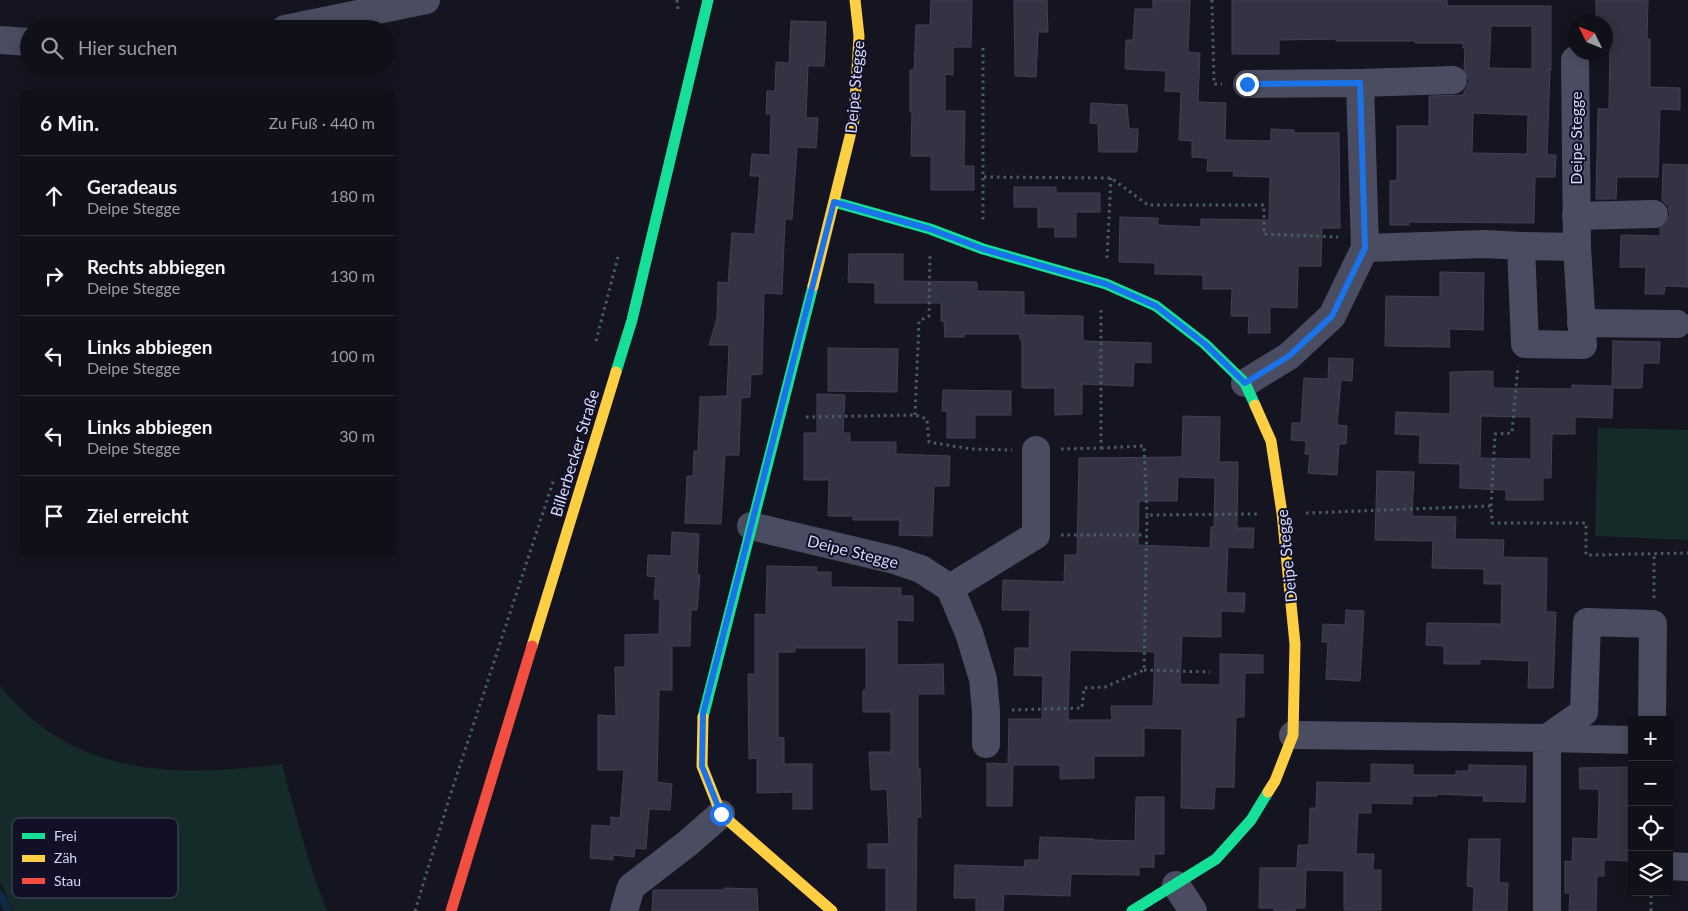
<!DOCTYPE html>
<html lang="de">
<head>
<meta charset="utf-8">
<style>
	:root { --surface:#101019; --page:#1e1e26; --text:#f1f3f6; --muted:#9c9da2; --line:#303038 }
	body { margin:0; font-family:Lato,sans-serif; background:var(--page); color:var(--text) }
	.controls { position:absolute; right:15px; bottom:15px; display:grid; overflow:hidden; border-radius:5px; box-shadow:0 2px 12px #0003 }
	.controls button { width:45px; height:45px; display:grid; place-items:center; padding:0; border:0; border-bottom:1px solid var(--line); background:var(--surface); color:var(--text); font:25px sans-serif }
	.compass { position:absolute; left:1568px; top:15px; width:45px; height:45px; border-radius:50%; background:var(--surface); box-shadow:0 2px 12px #0003; rotate:313deg }
	.stop { position:absolute; width:15px; height:15px; margin:-11px; border:4px solid #1a73e8; border-radius:50%; background:#fff }
	.stop.end { background:#1a73e8; border-color:#fff; box-shadow:0 1px 5px #0008 }
	.list { margin:0; padding:0; list-style:none }
	h2 { display:flex; justify-content:space-between; align-items:center; height:65px; margin:0; padding:0 20px; font-size:21px }
	h2 small { font-size:16px; font-weight:400; color:var(--muted) }
	.list li { display:grid; grid-template-columns:32px 1fr auto; gap:15px; align-items:center; box-sizing:border-box; height:80px; padding:0 20px; border-top:1px solid var(--line) }
	.list b { display:block; font-size:19px; white-space:nowrap }
	.list p { margin:0; font-size:16px; white-space:nowrap; color:var(--muted) }
	.list em { font-size:16px; font-style:normal; color:var(--muted) }
	.icon { flex:none; width:28px; height:28px; fill:none; stroke:currentColor; stroke-width:2; stroke-linecap:round; stroke-linejoin:round }
	.map { position:relative; flex:none; width:1688px; height:911px; overflow:hidden }
	.search { position:absolute; background:var(--surface); box-shadow:0 2px 12px #0003; left:20px; top:20px; width:375px; height:55px; display:flex; align-items:center; gap:12px; box-sizing:border-box; padding:0 18px; border-radius:28px; color:var(--muted); font-size:19px }
	.panel { position:absolute; background:var(--surface); box-shadow:0 2px 12px #0003; left:20px; top:90px; width:375px; height:465px; border-radius:5px }
	.map>svg:first-child { display:block }
</style>
</head>
<body>
<div class="map">
<svg width="1688" height="911" viewBox="0 0 1688 911">
	<rect width="100%" height="100%" fill="#151521"/>
	<g fill="#142b29">
		<polygon points="1598,428 1688,430 1688,540 1595,536"/>
		<path d="M0 686C73 777 176 778 282 764 295 814 308 863 327 911H13L0 881Z"/>
	</g>
	<g fill="none" stroke-linecap="round" stroke-linejoin="round">
		<polyline stroke="#102943" stroke-width="8" points="0,894 8,911"/>
	</g>
	<g fill="#333343" stroke="#414054" fill-rule="evenodd">
		<polygon points="931,0 972,0 971,47 953,47 953,75 945,74 945,111 965,111 964,166 974,166 974,190 931,190 931,156 911,156 912,112 910,112 910,70 914,70 916,25 930,25"/>
		<polygon points="1014,0 1047,0 1048,32 1038,32 1036,77 1015,76"/>
		<polygon points="1153,0 1190,0 1188,52 1200,53 1198,102 1226,103 1225,140 1271,141 1271,129 1294,130 1294,133 1339,133 1340,228 1322,228 1321,266 1298,266 1297,308 1270,307 1270,333 1248,333 1249,316 1231,316 1232,289 1203,289 1203,275 1155,274 1155,263 1119,262 1120,217 1158,218 1158,225 1201,227 1201,219 1269,220 1270,177 1233,176 1234,171 1207,171 1208,158 1192,157 1192,141 1179,140 1181,92 1165,91 1166,71 1125,69 1126,40 1133,40 1135,9 1153,9"/>
		<path d="M1232 0H1447V6H1551V70H1546H1550L1547 155H1556L1555 177H1535L1534 223 1409 222V225H1390V181L1397 180V126H1429V96L1464 95V91L1467 87 1469 80 1464 70 1465 48H1463V43H1415V41H1336V39L1279 40V54H1232ZM1491 26H1532V69L1489 68ZM1473 113 1528 115 1527 154 1472 153Z"/>
		<polygon points="1596,0 1648,0 1647,39 1650,39 1650,87 1680,88 1680,110 1660,109 1658,177 1617,177 1616,199 1596,199 1598,109 1609,109 1610,40 1606,40 1606,22 1596,22"/>
		<polygon points="791,21 826,22 824,66 808,66 806,118 818,118 816,148 797,147 792,219 785,219 782,294 764,293 762,374 751,375 750,397 741,398 739,455 725,455 721,524 685,523 687,476 693,476 694,451 698,451 700,397 727,396 729,345 709,345 717,318 718,282 728,283 732,233 755,234 760,176 750,176 752,154 770,155 771,114 766,114 767,91 775,91 776,62 789,63"/>
		<polygon points="1091,103 1127,105 1129,129 1138,129 1137,152 1099,152 1098,124 1090,123"/>
		<polygon points="1663,164 1688,165 1688,287 1665,286 1664,294 1645,294 1646,267 1620,267 1621,235 1660,236 1660,228 1667,222 1670,214 1668,206 1662,200"/>
		<polygon points="1014,187 1056,187 1056,193 1100,193 1100,212 1076,212 1076,237 1055,237 1055,227 1038,227 1038,207 1014,207"/>
		<polygon points="849,254 903,254 903,281 977,282 977,291 1024,292 1024,315 1083,316 1083,341 1151,343 1151,363 1134,362 1133,386 1082,384 1082,414 1055,415 1055,388 1022,388 1022,340 1020,340 1020,334 964,334 964,337 945,337 944,321 941,321 941,303 875,303 875,283 848,282"/>
		<polygon points="1440,272 1484,273 1483,330 1449,329 1450,347 1385,346 1386,296 1440,297"/>
		<path d="M1613 341 1660 342 1659 363H1643L1642 388H1613L1612 418 1575 417V434H1552L1551 478H1543V500H1506V490L1460 488V464L1419 463 1420 435 1395 434 1396 412 1450 414V372L1493 371V388L1572 389V385L1612 386ZM1481 416 1531 417V459L1480 458Z"/>
		<polygon points="828,348 898,349 897,392 828,391"/>
		<polygon points="1329,358 1353,359 1352,381 1341,380 1337,425 1347,426 1346,444 1339,444 1337,475 1308,473 1310,454 1305,454 1306,441 1291,440 1292,423 1301,423 1304,378 1328,379"/>
		<polygon points="943,390 1011,391 1011,415 975,415 975,438 947,438 947,411 942,411"/>
		<polygon points="817,394 845,395 843,433 850,433 850,442 896,442 896,454 950,456 949,486 934,486 932,536 899,535 900,520 853,520 853,516 828,516 829,480 804,480 804,433 817,433"/>
		<path d="M1183 416 1220 417 1219 462H1238L1237 528H1254L1253 548 1228 547 1226 593H1245L1244 612 1221 611V637L1182 636 1180 684 1220 685V654L1263 655V673H1245L1244 717H1236L1234 787H1215L1214 809 1181 808 1182 729 1144 728V756H1094V778L1060 779V765H1013L1012 806H987V763L1008 764 1009 719H1042L1043 676 1014 675 1015 648H1029L1030 610H1002L1003 580 1064 582 1065 555H1077L1079 458 1182 457ZM1178 477 1215 478 1214 527H1211L1210 548 1138 545 1139 501H1177ZM1070 650 1155 652 1153 706H1111L1112 720H1068Z"/>
		<polygon points="1377,471 1414,472 1412,516 1456,517 1455,539 1504,540 1503,557 1547,558 1546,612 1556,612 1553,688 1528,688 1529,661 1480,659 1480,664 1444,664 1444,646 1426,645 1427,623 1501,624 1502,584 1484,584 1484,569 1432,568 1433,541 1375,540"/>
		<polygon points="672,532 699,534 697,574 700,575 697,610 691,610 690,646 672,646 672,690 659,690 657,782 672,784 670,810 649,809 646,849 635,848 634,857 613,855 613,860 590,858 592,825 611,826 611,817 620,818 624,770 598,770 598,715 616,716 615,667 625,667 625,635 659,634 660,599 654,599 656,577 647,576 648,555 671,556"/>
		<polygon points="767,566 817,567 816,572 831,572 831,587 901,588 901,596 913,596 913,621 897,620 897,665 943,664 944,694 918,694 918,768 920,768 921,817 917,817 916,911 886,911 886,868 868,868 868,844 889,844 887,789 871,790 869,752 891,752 891,712 863,712 863,690 866,690 866,648 795,648 795,652 778,652 778,737 784,738 784,764 812,764 812,809 793,809 793,792 757,793 757,758 749,759 748,674 755,674 755,614 766,615"/>
		<polygon points="1346,610 1364,611 1360,681 1326,679 1328,642 1322,642 1323,624 1345,625"/>
		<polygon points="1371,764 1413,765 1413,775 1456,775 1456,771 1469,771 1469,765 1526,766 1525,802 1483,801 1484,796 1437,794 1437,796 1412,796 1412,804 1371,803 1371,813 1358,813 1356,854 1374,854 1373,870 1381,870 1381,910 1344,910 1344,871 1306,870 1305,908 1295,908 1295,911 1274,911 1274,908 1259,908 1260,868 1297,868 1298,845 1309,845 1310,808 1316,808 1317,782 1371,783"/>
		<polygon points="1632,767 1630,861 1604,860 1604,876 1597,876 1596,911 1569,911 1570,893 1565,893 1565,861 1572,862 1573,838 1598,839 1599,789 1580,789 1579,768"/>
		<polygon points="1136,797 1164,797 1164,854 1154,854 1154,867 1139,867 1139,875 1071,874 1070,896 1004,894 1003,911 976,911 976,898 954,898 955,865 1024,867 1025,860 1039,860 1040,837 1094,839 1094,840 1135,841"/>
		<polygon points="1469,839 1500,839 1499,883 1508,883 1507,911 1473,911 1474,887 1467,886"/>
		<polygon points="724,888 757,889 758,911 652,911 653,890 724,890"/>
	</g>
	<g fill="none" stroke-linecap="round" stroke-linejoin="round">
		<g stroke="#4b5c65" stroke-width="3" stroke-dasharray="2.5 4" stroke-linecap="butt">
			<polyline points="677,0 678,9"/>
			<polyline points="1212,0 1214,84 1222,84"/>
			<polyline points="983,48 983,223"/>
			<polyline points="984,177 1111,178 1148,205 1264,205 1264,234 1338,237"/>
			<polyline points="1107,258 1111,178"/>
			<polyline points="596,341 619,253"/>
			<polyline points="915,415 919,321 929,316 930,255"/>
			<polyline points="806,417 915,415 927,419 929,442 971,449 1012,450"/>
			<polyline points="1101,448 1144,446 1147,515"/>
			<polyline points="1061,449 1101,448 1101,309"/>
			<polyline points="1491,506 1495,434 1512,433 1518,366"/>
			<polyline points="1306,513 1491,506 1492,523 1586,523 1586,555 1688,553"/>
			<polyline points="1061,535 1146,535"/>
			<polyline points="1654,598 1654,553"/>
			<polyline points="1144,670 1210,672"/>
			<polyline points="1012,710 1082,708 1084,688 1105,687 1144,670 1147,515 1257,514"/>
			<polyline points="415,911 449,799 554,479"/>
			<polyline points="1651,911 1651,892"/>
		</g>
		<g stroke="#4a4c61" stroke-width="28">
			<polyline points="285,29 426,0"/>
			<polyline points="0,40 29,42"/>
			<polyline points="1360,83 1453,80"/>
			<polyline points="1576,216 1654,214"/>
			<polyline points="1521,246 1577,247"/>
			<polyline points="1365,248 1485,244 1521,246 1525,344 1583,345 1577,247 1575,60"/>
			<polyline points="1581,323 1677,324"/>
			<polyline points="1245,383 1289,356 1332,316 1365,248 1360,83 1247,84"/>
			<polyline points="751,526 894,560 921,569 950,588 969,633 983,679 986,711 986,744"/>
			<polyline points="950,588 1036,535 1036,450"/>
			<polyline points="1293,735 1547,738 1547,911"/>
			<polyline points="1632,740 1547,738 1584,712 1587,622 1653,624 1652,720"/>
			<polyline points="1669,866 1688,867"/>
			<polyline points="1176,885 1193,911"/>
			<polyline points="624,911 631,887 688,843 721,814"/>
		</g>
		<g stroke="#16e098" stroke-width="11">
			<polyline points="834,202 930,229 983,249 1106,284 1156,306 1205,344 1245,383 1255,405"/>
			<polyline points="616,372 632,320 708,0"/>
			<polyline points="703,717 813,286"/>
			<polyline points="1132,911 1216,859 1251,820 1268,792"/>
		</g>
		<g stroke="#ffcf43" stroke-width="11">
			<polyline points="813,286 854,120 859,36 855,0"/>
			<polyline points="1255,405 1271,441 1282,513 1295,644 1293,735 1275,781 1268,792"/>
			<polyline points="532,646 616,372"/>
			<polyline points="703,717 702,766 721,814 832,911"/>
		</g>
		<polyline stroke="#f24e42" stroke-width="11" points="451,911 532,646"/>
	</g>
	<g fill="none" stroke-linecap="round" stroke-linejoin="round">
		<polyline stroke="#1a73e8" stroke-width="6" points="721,814 702,766 703,714 834,202 930,229 983,249 1106,284 1156,306 1205,344 1245,383 1289,356 1332,316 1365,248 1360,83 1247,84"/>
	</g>
	<g text-anchor="middle" dominant-baseline="central" stroke-width="4" stroke-linejoin="round" paint-order="stroke">
		<g font-size="16" fill="#d7d8fd" stroke="#111026">
			<text transform="translate(854 87) rotate(-85)">Deipe Stegge</text>
			<text transform="translate(1575 138) rotate(-90)">Deipe Stegge</text>
			<text transform="translate(574 453) rotate(-73)">Billerbecker Straße</text>
			<text transform="translate(853 551) rotate(14)">Deipe Stegge</text>
			<text transform="translate(1286 556) rotate(-96)">Deipe Stegge</text>
		</g>
	</g>
	<rect x="12" y="818" width="166" height="80" rx="8" fill="#111026" stroke="#4c4c66" stroke-width="1"/>
	<rect x="22" y="833" width="23" height="6" fill="#16e098"/>
	<rect x="22" y="855" width="23" height="7" fill="#ffcf43"/>
	<rect x="22" y="878" width="23" height="6" fill="#f24e42"/>
	<g font-size="14" fill="#d7d8fd">
		<text x="54" y="841">Frei</text>
		<text x="54" y="863">Zäh</text>
		<text x="54" y="886">Stau</text>
	</g>
</svg>
<div class="controls">
<button>+</button>
<button>−</button>
<button><svg class="icon" aria-label="locate" viewBox="0 0 24 24"><circle cx="12" cy="12" r="6"/><path d="M12 2v4M12 18v4M2 12h4M18 12h4"/></svg></button>
<button><svg class="icon" aria-label="layers" viewBox="0 0 24 24"><path d="M12 4l9 5-9 5-9-5zM3 14l9 5 9-5"/></svg></button>
</div>
<svg class="compass" viewBox="-18 -18 36 36"><path d="M0-13l5 13h-10z" fill="#e53935"/><path d="M0 13l5-13h-10z" fill="#9c9da2"/></svg>
<div class="stop" style="left:721px;top:814px"></div>
<div class="stop end" style="left:1247px;top:84px"></div>
<div class="search"><svg class="icon" aria-label="search" viewBox="0 0 24 24"><circle cx="10" cy="10" r="6"/><path d="M15 15l6 6"/></svg>Hier suchen</div>
<section class="panel">
<h2>6 Min.<small>Zu Fuß · 440 m</small></h2>
<ul class="list">
<li><svg class="icon" aria-label="ahead" viewBox="0 0 24 24"><path d="M12 20V5M6 11l6-6 6 6"/></svg><div><b>Geradeaus</b><p>Deipe Stegge</p></div><em>180 m</em></li>
<li><svg class="icon" aria-label="right" viewBox="0 0 24 24"><path d="M7 20v-9h11M14 6l5 5-5 5"/></svg><div><b>Rechts abbiegen</b><p>Deipe Stegge</p></div><em>130 m</em></li>
<li><svg class="icon" aria-label="left" viewBox="0 0 24 24"><path d="M17 20v-9H6M10 6l-5 5 5 5"/></svg><div><b>Links abbiegen</b><p>Deipe Stegge</p></div><em>100 m</em></li>
<li><svg class="icon" aria-label="left" viewBox="0 0 24 24"><path d="M17 20v-9H6M10 6l-5 5 5 5"/></svg><div><b>Links abbiegen</b><p>Deipe Stegge</p></div><em>30 m</em></li>
<li><svg class="icon" aria-label="arrive" viewBox="0 0 24 24"><path d="M6 21V4h12l-3 4 3 4H6"/></svg><div><b>Ziel erreicht</b></div></li>
</ul>
</section>
</div>
</body>
</html>
